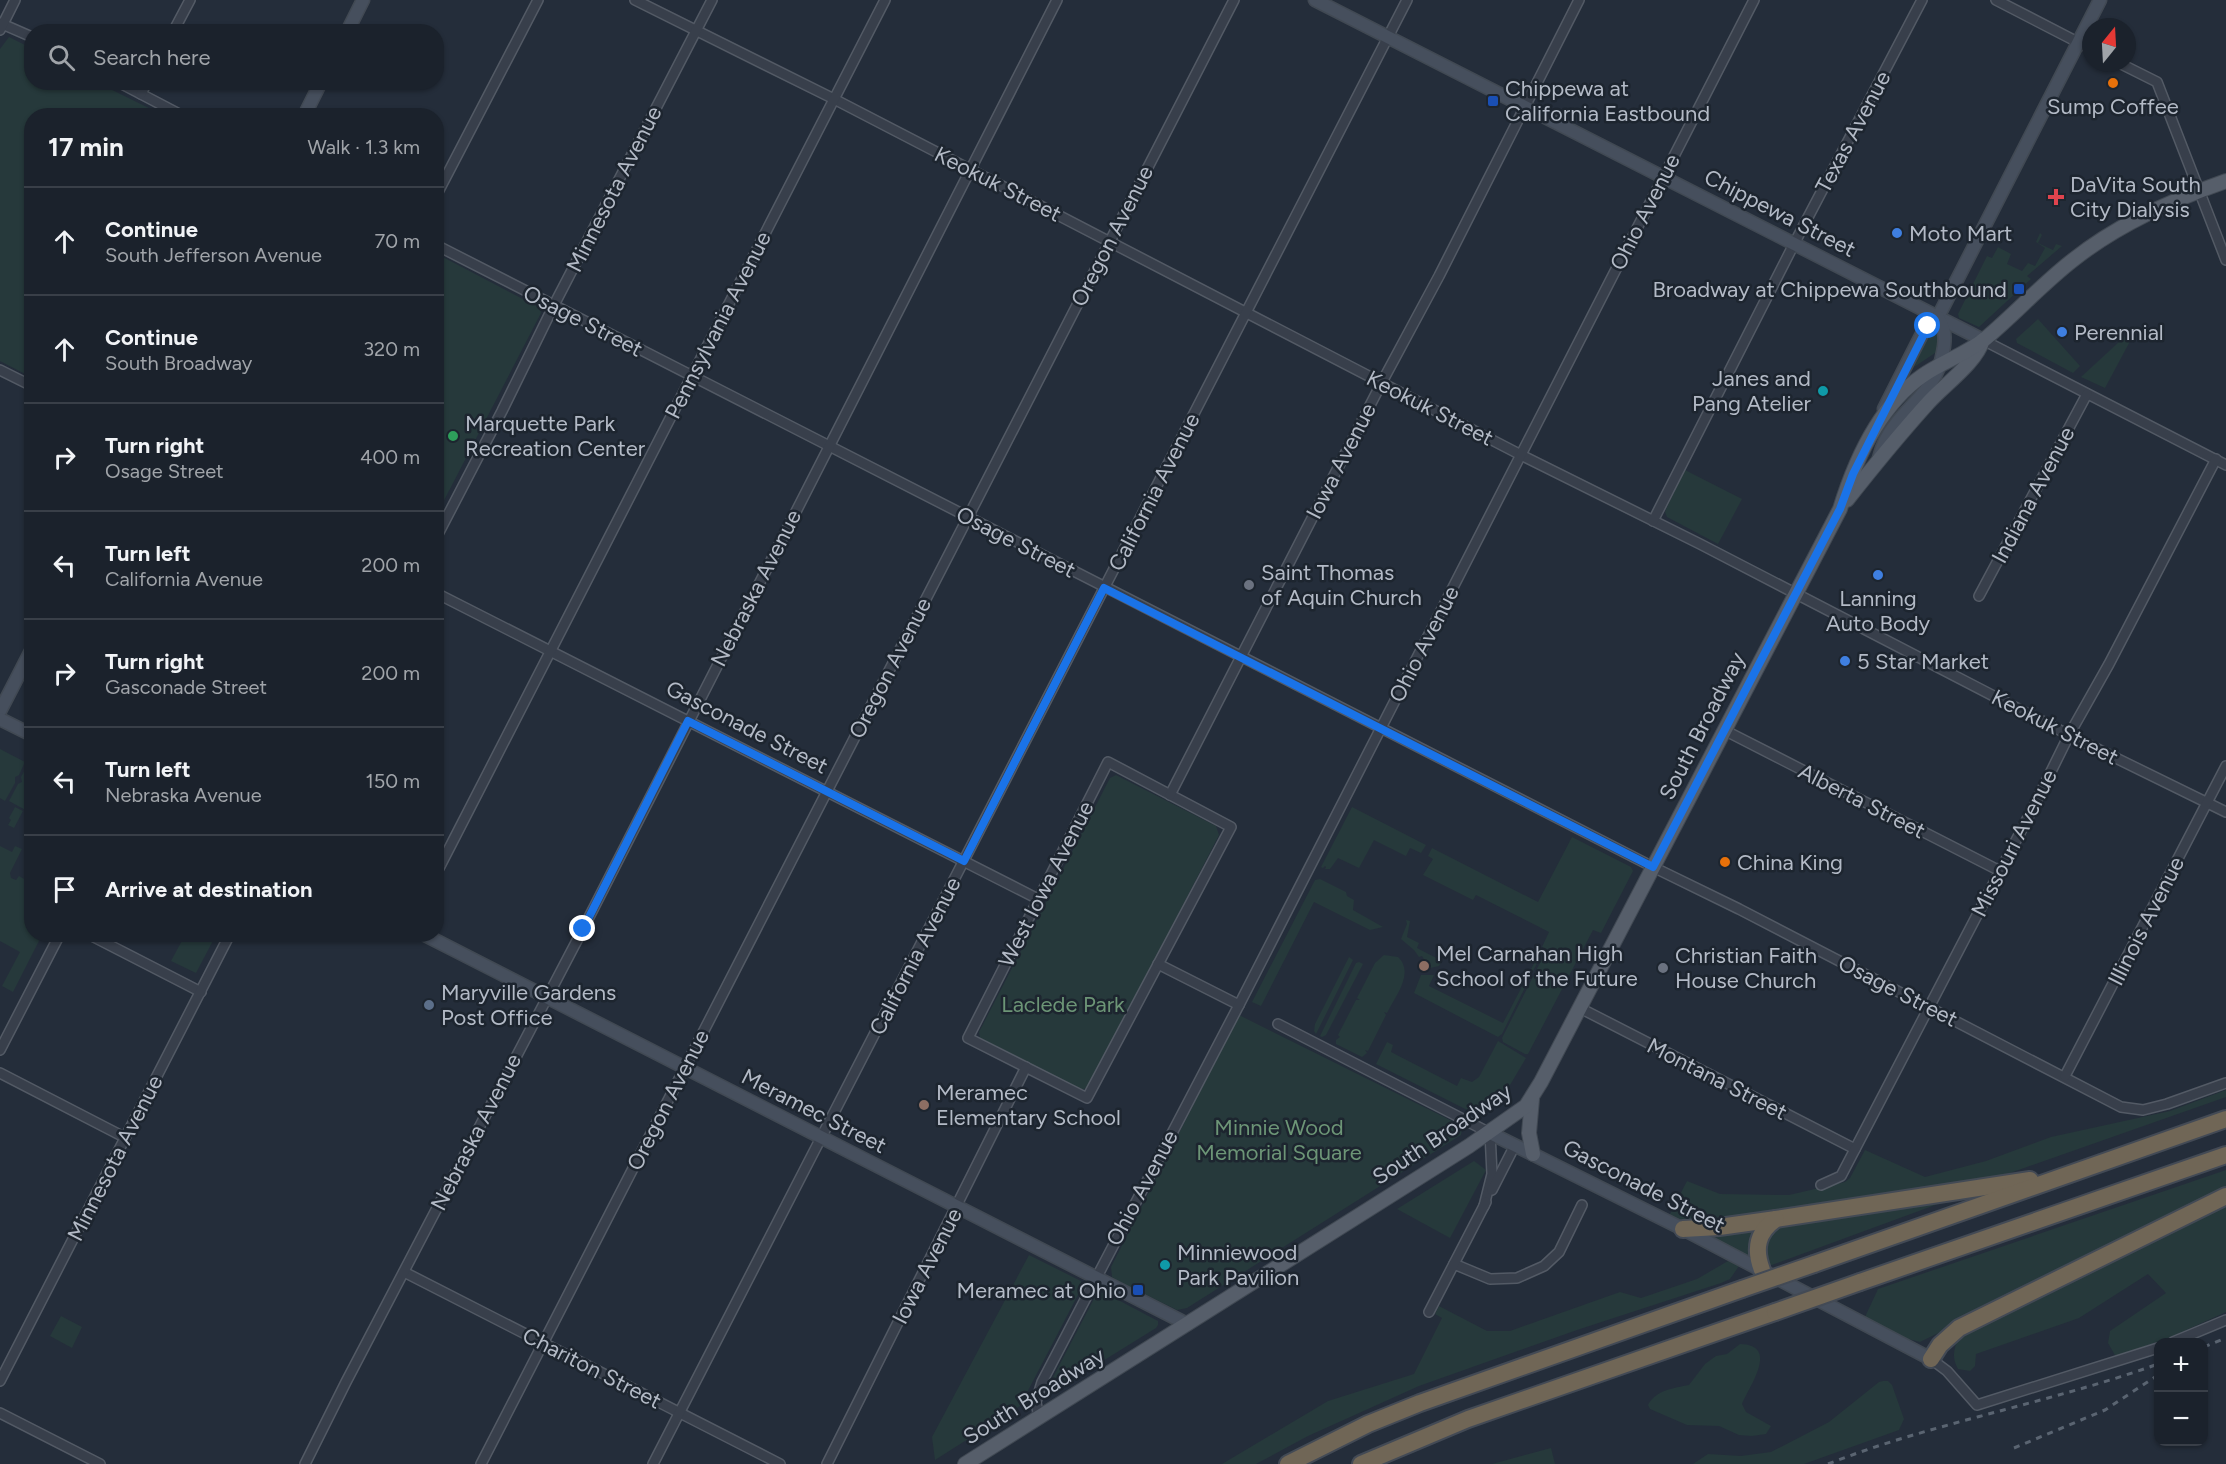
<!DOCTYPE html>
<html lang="en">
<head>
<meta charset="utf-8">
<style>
	:root { --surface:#1b222c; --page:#242a34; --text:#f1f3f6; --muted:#a0a4a9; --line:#393f48 }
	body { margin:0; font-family:Figtree,sans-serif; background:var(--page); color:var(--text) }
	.controls { position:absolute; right:18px; bottom:18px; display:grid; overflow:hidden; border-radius:12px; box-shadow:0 2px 4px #0004 }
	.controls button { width:54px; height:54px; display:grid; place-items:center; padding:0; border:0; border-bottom:2px solid var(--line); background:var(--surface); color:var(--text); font:30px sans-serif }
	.compass { position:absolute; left:2082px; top:18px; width:54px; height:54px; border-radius:50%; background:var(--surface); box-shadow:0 2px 4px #0004; rotate:18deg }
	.stop { position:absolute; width:18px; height:18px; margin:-14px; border:4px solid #1a73e8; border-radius:50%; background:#fff }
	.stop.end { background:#1a73e8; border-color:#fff; box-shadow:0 2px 6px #0008 }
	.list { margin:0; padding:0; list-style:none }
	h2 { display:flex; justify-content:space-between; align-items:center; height:78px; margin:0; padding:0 24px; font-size:26px }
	h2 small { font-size:20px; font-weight:400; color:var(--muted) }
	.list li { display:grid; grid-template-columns:39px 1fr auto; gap:18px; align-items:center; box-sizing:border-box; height:108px; padding:0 24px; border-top:2px solid var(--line) }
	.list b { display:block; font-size:22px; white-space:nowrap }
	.list p { margin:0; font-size:20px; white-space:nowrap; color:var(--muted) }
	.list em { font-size:20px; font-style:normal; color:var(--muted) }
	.icon { flex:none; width:33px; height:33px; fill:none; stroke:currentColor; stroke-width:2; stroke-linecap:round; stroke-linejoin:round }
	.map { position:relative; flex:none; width:2226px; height:1464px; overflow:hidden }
	.search { position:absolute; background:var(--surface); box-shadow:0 2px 4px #0004; left:24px; top:24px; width:420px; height:66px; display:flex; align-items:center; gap:15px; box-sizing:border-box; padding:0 21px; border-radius:24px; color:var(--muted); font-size:22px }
	.panel { position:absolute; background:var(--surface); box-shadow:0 2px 4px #0004; left:24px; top:108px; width:420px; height:834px; border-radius:24px }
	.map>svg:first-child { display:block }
</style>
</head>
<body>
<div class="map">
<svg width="2226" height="1464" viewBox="0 0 2226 1464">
	<rect width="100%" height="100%" fill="#242d3a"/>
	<g fill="#26393b">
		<polygon points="9,37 31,48 32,82 98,83 163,115 32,116 31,377 0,361 0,49"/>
		<polygon points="2040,233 2042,235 2038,243 2053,250 2056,244 2062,246 2027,276 2031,279 1979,327 1959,318 1958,314 1987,256 1992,258 1998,247 2011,254 2007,264 2022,271 2028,263 2035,266 2045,248 2036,242"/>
		<polygon points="437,254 540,308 541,313 437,514"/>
		<polygon points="2038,319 2080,366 2073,373 2017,343 2016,339"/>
		<polygon points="1935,327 1939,331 1938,351 1914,367 1931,328"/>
		<polygon points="2132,330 2135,332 2105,388 2081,377"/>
		<polygon points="1685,470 1742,499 1718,544 1667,517 1665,512 1667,507"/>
		<polygon points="0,749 25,762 19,775 15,777 15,783 5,801 0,798"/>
		<polygon points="28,764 31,765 31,813 9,801 18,784 22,782 21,777"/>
		<polygon points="1116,775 1216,826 1219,835 1089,1087 1081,1090 983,1040 980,1038 979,1032 1110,778"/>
		<polygon points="15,807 23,811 14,828 8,825 11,820 9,818"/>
		<polygon points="1352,807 1426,845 1421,853 1410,848 1406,856 1374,840 1359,868 1338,858 1330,869 1325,869 1326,867 1325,866 1323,868 1321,867"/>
		<polygon points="1572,837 1631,867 1633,871 1601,933 1593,930 1528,1054 1525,1054 1503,1042 1502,1038 1547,949 1542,947 1549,932 1476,895 1473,900 1423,875 1433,859 1428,856 1432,848 1538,902"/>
		<polygon points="0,846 12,852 15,846 22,849 10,873 11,878 16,880 19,876 31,883 32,934 42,935 13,992 2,986 20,952 0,941"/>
		<polygon points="1320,879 1346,892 1347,896 1354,900 1353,910 1383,927 1370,930 1314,902 1261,1006 1252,1002 1315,880"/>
		<polygon points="1406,920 1410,921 1407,937 1419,943 1417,948 1442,961 1439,966 1430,968 1428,960 1425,961 1422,956 1419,957 1414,950 1401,939 1407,924"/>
		<polygon points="185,935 216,935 196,973 171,961"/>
		<polygon points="1541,950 1543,951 1502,1034 1498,1037 1414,993 1421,975 1434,975 1429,986 1503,1023"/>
		<path d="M1384 955 1398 957C1415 973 1395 997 1387 1013L1384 1012 1386 1015 1368 1051 1365 1050 1367 1053 1362 1057 1336 1044V1040L1340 1037 1338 1035 1356 1000H1360L1357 998 1375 963Z"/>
		<polygon points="1349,957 1353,960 1316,1034 1314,1031 1315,1024"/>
		<polygon points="1359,962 1363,964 1326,1035 1322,1037 1320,1036 1356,963"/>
		<polygon points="1239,1015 1456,1123 1462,1128 1461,1135 1187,1308 1177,1310 1116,1280 1112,1277 1111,1267"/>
		<polygon points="1498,1041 1526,1058 1510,1085 1481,1117 1376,1064 1387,1042 1393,1045 1391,1052 1457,1086 1461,1078 1472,1082 1479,1077"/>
		<path d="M2226 1090V1097L2010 1173C1907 1200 1793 1209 1687 1224L1669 1216 1687 1181 1720 1194 1780 1195H1789L1845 1182 1850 1178 1865 1150 1925 1177 1986 1161 2051 1137 2170 1111Z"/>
		<polygon points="1474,1161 1486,1170 1450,1238 1397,1209"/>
		<polygon points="2226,1170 2226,1190 1920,1342 1908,1339 1865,1317 1878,1289"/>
		<path d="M1957 1197 1769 1266C1760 1245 1764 1241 1779 1225Z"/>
		<path d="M2226 1201V1312L2173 1336 2116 1357 2108 1343 2110 1331 2166 1293 2148 1274 2079 1318 1976 1354 1975 1366 1970 1371 1958 1369C1951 1357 1954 1347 1960 1335Z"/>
		<polygon points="1758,1224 1749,1257 1703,1234"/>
		<polygon points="1029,1255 1081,1281 1081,1289 1020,1406 935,1460 932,1437"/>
		<polygon points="1728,1261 1739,1266 1730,1279 1721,1283 1577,1330 1419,1386 1308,1436 1256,1464 1222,1464 1328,1401 1414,1374 1442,1318 1435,1314 1439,1306 1487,1331 1510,1331 1620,1292 1641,1298 1697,1279"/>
		<polygon points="1097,1293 1105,1293 1158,1321 1158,1325 1156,1328 1056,1390 1053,1390 1049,1387 1050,1383"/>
		<polygon points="61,1316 82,1327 72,1348 50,1336"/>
		<path d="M1740 1344C1779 1345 1751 1384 1742 1404L1746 1412 1771 1426 1766 1434 1752 1436 1739 1435 1719 1426 1687 1425 1650 1409 1648 1405C1656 1390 1674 1388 1689 1385L1705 1364 1716 1356 1727 1354Z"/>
		<polygon points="1883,1381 1888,1381 1892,1385 1904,1419 1899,1430 1804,1464 1693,1464 1708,1454 1741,1456 1771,1452 1829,1422 1879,1382"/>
		<polygon points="1551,1448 1555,1464 1492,1464"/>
	</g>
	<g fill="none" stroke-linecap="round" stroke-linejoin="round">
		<g stroke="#535a65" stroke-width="12">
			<g id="street">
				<polyline points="635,0 834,99 1521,455 1700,544 2069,735 2226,812"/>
				<polyline points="1996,0 2091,49"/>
				<polyline points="0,23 32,37"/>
				<polyline points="0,30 15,0"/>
				<polyline points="173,32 190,0"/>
				<polyline points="2119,63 2157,82 2226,260"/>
				<polyline points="118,82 183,116"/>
				<polyline points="141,94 147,82"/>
				<polyline points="436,196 538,0"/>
				<polyline points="436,245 1653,867 1739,909 2121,1107 2143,1110 2167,1104 2226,1083"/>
				<polyline points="1983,340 2226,465"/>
				<polyline points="0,370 32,386"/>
				<polyline points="1653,521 1794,244 1922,0"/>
				<polyline points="436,538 502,411 554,305 712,0"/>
				<polyline points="436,593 1038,899"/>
				<polyline points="1979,596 2087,394"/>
				<polyline points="1724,730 2000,871"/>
				<polygon points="1108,762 1231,827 1087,1098 968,1038"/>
				<polyline points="1170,795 1382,382 1439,276 1579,0"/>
				<polyline points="436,874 885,0"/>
				<polyline points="88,934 201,992"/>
				<polyline points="1158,964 1239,1005"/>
				<polyline points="1580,1008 1855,1149"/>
				<polyline points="1278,1024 1490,1133 1492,1174 1484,1206"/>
				<polyline points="0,1050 60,934"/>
				<polyline points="0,1073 124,1137"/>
				<polyline points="2065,1076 2226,766"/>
				<polyline points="1821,1185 1841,1176 2035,804 2069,735 2109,664 2216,459"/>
				<polyline points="1492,1190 1515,1145"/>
				<polyline points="1454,1264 1490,1279 1517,1278 1544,1266 1559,1252 1582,1205"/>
				<polyline points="404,1272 780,1464"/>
				<polyline points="1429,1312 1486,1202"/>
				<polyline points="2173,1342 2226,1320"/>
				<polyline points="1931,1359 1947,1371 1977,1405 2158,1348"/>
				<polyline points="0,1381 230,934"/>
				<polyline points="0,1413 100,1464"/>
				<polyline points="1039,1418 1036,1402 1042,1382 1239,1005 1754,0"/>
				<polyline points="305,1464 346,1382 583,929 1057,0"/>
				<polyline points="481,1464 1234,0"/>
				<polyline points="653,1464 1407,0"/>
				<polyline points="827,1464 1026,1067"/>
			</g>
		</g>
		<g stroke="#414953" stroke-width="15">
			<g id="secondary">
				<polyline points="1315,0 1983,340"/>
				<polyline points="347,32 363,0"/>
				<polyline points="304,116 321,82"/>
				<polyline points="1884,409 1923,332 1938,317 2100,0"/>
				<path d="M1879 458C1882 446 1887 435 1895 425 1915 399 1937 387 1943 352 1946 338 1945 329 1938 317"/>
				<polyline points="0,711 32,649"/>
				<polyline points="0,719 32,735"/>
				<polyline points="423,934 1187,1324"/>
				<polyline points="1490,1133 1683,1229 1931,1359"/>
			</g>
		</g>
		<g stroke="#414953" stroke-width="16">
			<g id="primary">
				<path d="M1847 500C1873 467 1900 434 1928 403 1945 384 1975 364 1983 340"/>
				<polyline points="1532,1099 1529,1133 1533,1154"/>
				<path d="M965 1464 1469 1146 1526 1106 1541 1082 1840 509C1855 460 1879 406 1922 376 1942 362 1966 354 1985 339 2015 314 2042 284 2073 260 2118 224 2172 200 2226 181"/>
			</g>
		</g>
		<g stroke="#434a55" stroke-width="20">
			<g id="highway">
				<polyline points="1683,1229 1719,1227 1776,1219 2030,1180"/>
				<polyline points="1814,1264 2226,1119"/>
				<path d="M1762 1270C1754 1249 1757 1232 1776 1219"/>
				<polyline points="1860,1282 2226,1155"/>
				<polyline points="1931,1359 1940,1345 1959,1328 2226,1196"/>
				<polyline points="1288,1464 1368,1424 1420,1403 1742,1289"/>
				<polyline points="1361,1464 1468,1419 1775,1312"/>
			</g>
		</g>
		<use href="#street" stroke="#383f4b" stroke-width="9"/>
		<use href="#secondary" stroke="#464f5d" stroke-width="12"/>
		<use href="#primary" stroke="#565e6a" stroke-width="14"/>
		<use href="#highway" stroke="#706656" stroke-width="16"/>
		<g stroke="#5a6471" stroke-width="3" stroke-dasharray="6 6" stroke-linecap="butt">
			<polyline points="2204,1347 2226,1338"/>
			<polyline points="2014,1448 2105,1410 2158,1375"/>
			<path d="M1828 1464C1935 1422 2050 1403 2158 1364"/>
		</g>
		<g stroke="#434a55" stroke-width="20" stroke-linecap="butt">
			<g id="highway-bridge">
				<polyline points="1742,1289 1814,1264"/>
				<polyline points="1775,1312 1860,1282"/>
			</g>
		</g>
		<use href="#highway-bridge" stroke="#706656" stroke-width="16"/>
	</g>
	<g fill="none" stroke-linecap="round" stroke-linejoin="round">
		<polyline stroke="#1a73e8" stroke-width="8" points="583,929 688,721 964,861 1104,588 1653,867 1840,509 1853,474 1928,326"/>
	</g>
	<g fill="#e8710a" stroke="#1d252f" stroke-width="2">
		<circle cx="2113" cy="83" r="6"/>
		<circle cx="1725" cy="862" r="6"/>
	</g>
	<g fill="#1a4fb4" stroke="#1d252f" stroke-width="2">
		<rect x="1487" y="95" width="12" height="12" rx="3"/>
		<rect x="2013" y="283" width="12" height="12" rx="3"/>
		<rect x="1132" y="1284" width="12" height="12" rx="3"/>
	</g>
	<path fill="#e0444e" stroke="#1d252f" stroke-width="2" d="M2053 188h6v6h6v6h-6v6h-6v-6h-6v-6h6z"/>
	<g fill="#3f7fe0" stroke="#1d252f" stroke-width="2">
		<circle cx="1897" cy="233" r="6"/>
		<circle cx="2062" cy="332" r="6"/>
		<circle cx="1878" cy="575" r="6"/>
		<circle cx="1845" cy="661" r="6"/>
	</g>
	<g fill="#0f9aa8" stroke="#1d252f" stroke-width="2">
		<circle cx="1823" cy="391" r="6"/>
		<circle cx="1165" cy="1265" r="6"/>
	</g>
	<circle fill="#2e9e5b" stroke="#1d252f" stroke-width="2" cx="453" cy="436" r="6"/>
	<g fill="#6b7280" stroke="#1d252f" stroke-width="2">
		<circle cx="1249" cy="585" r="6"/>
		<circle cx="1663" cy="968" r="6"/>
	</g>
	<g fill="#8d6e63" stroke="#1d252f" stroke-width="2">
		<circle cx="1424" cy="966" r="6"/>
		<circle cx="924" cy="1105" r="6"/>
	</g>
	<circle fill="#5c6f8a" stroke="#1d252f" stroke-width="2" cx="429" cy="1005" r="6"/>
	<g text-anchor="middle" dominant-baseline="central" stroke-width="5" stroke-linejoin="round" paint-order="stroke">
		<g font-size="22" fill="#b3bac6" stroke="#1d252f" text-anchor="start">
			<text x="1505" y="88">Chippewa at<tspan x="1505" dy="25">California Eastbound</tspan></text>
			<text x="2113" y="106" text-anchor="middle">Sump Coffee</text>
			<text x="2070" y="184">DaVita South<tspan x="2070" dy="25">City Dialysis</tspan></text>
			<text x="1909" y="233">Moto Mart</text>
			<text x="2007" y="289" text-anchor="end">Broadway at Chippewa Southbound</text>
			<text x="2074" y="332">Perennial</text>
			<text x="1811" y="378" text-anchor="end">Janes and<tspan x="1811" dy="25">Pang Atelier</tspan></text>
			<text x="465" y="423">Marquette Park<tspan x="465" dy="25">Recreation Center</tspan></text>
			<text x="1261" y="572">Saint Thomas<tspan x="1261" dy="25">of Aquin Church</tspan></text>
			<text x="1878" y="598" text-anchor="middle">Lanning<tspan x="1878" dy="25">Auto Body</tspan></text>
			<text x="1857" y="661">5 Star Market</text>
			<text x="1737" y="862">China King</text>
			<text x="1436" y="953">Mel Carnahan High<tspan x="1436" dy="25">School of the Future</tspan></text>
			<text x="1675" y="955">Christian Faith<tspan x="1675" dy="25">House Church</tspan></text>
			<text x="441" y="992">Maryville Gardens<tspan x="441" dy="25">Post Office</tspan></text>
			<text x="936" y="1092">Meramec<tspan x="936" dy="25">Elementary School</tspan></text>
			<text x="1177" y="1252">Minniewood<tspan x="1177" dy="25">Park Pavilion</tspan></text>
			<text x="1126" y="1290" text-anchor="end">Meramec at Ohio</text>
		</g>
		<g font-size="22" fill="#b3bac6" stroke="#1d252f">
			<text transform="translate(1853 132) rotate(-62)">Texas Avenue</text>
			<text transform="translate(998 184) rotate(27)">Keokuk Street</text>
			<text transform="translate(614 189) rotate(-63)">Minnesota Avenue</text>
			<text transform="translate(1645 212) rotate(-63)">Ohio Avenue</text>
			<text transform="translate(1780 213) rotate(27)">Chippewa Street</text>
			<text transform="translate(1112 236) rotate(-63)">Oregon Avenue</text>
			<text transform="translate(583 321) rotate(27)">Osage Street</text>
			<text transform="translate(718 325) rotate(-63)">Pennsylvania Avenue</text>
			<text transform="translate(1430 408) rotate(27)">Keokuk Street</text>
			<text transform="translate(1341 461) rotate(-63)">Iowa Avenue</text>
			<text transform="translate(1154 492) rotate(-63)">California Avenue</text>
			<text transform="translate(2033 495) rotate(-62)">Indiana Avenue</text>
			<text transform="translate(1016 542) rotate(27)">Osage Street</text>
			<text transform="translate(756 588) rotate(-63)">Nebraska Avenue</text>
			<text transform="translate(1424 644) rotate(-63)">Ohio Avenue</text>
			<text transform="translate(890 668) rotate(-63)">Oregon Avenue</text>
			<text transform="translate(1702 726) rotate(-63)">South Broadway</text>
			<text transform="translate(747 727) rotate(27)">Gasconade Street</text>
			<text transform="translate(2055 727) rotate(27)">Keokuk Street</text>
			<text transform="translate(1862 801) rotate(27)">Alberta Street</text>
			<text transform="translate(2014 843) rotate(-63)">Missouri Avenue</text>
			<text transform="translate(1046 884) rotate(-63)">West Iowa Avenue</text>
			<text transform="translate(2146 921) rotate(-63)">Illinois Avenue</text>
			<text transform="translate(915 956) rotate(-63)">California Avenue</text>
			<text transform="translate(1898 991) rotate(27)">Osage Street</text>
			<text transform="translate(1717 1079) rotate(27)">Montana Street</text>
			<text transform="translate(668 1100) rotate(-63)">Oregon Avenue</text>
			<text transform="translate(814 1111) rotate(27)">Meramec Street</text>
			<text transform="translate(476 1132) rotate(-63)">Nebraska Avenue</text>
			<text transform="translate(1442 1134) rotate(-34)">South Broadway</text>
			<text transform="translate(115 1158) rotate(-63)">Minnesota Avenue</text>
			<text transform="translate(1644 1186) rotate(27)">Gasconade Street</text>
			<text transform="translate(1142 1188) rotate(-62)">Ohio Avenue</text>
			<text transform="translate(927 1266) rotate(-63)">Iowa Avenue</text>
			<text transform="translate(592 1368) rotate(27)">Chariton Street</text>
			<text transform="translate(1034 1396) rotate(-32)">South Broadway</text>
		</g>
		<g font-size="22" fill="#6c9576" stroke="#1d252f">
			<text x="1063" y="1004">Laclede Park</text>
			<text x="1279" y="1127">Minnie Wood<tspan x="1279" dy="25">Memorial Square</tspan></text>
		</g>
	</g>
</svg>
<div class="controls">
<button>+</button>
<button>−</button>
</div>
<svg class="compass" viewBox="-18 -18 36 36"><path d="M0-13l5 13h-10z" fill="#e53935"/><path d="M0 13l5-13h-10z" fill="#a0a4a9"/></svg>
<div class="stop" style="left:1928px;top:326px"></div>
<div class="stop end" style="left:583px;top:929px"></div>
<div class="search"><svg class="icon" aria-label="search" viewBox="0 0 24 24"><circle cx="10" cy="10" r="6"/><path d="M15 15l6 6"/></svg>Search here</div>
<section class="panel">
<h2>17 min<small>Walk · 1.3 km</small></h2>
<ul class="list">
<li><svg class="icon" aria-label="ahead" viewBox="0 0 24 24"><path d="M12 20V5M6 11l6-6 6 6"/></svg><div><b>Continue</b><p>South Jefferson Avenue</p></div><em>70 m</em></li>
<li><svg class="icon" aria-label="ahead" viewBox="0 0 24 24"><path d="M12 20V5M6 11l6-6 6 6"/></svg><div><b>Continue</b><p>South Broadway</p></div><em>320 m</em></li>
<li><svg class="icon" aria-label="right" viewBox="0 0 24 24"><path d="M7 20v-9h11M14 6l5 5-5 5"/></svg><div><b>Turn right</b><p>Osage Street</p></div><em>400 m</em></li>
<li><svg class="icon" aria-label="left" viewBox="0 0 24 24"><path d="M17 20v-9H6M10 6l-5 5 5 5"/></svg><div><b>Turn left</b><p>California Avenue</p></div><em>200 m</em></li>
<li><svg class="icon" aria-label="right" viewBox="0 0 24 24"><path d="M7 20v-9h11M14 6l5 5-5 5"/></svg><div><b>Turn right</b><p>Gasconade Street</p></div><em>200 m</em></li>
<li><svg class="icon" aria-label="left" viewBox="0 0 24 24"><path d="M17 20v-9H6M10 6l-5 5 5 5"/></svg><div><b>Turn left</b><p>Nebraska Avenue</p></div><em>150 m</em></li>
<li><svg class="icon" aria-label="arrive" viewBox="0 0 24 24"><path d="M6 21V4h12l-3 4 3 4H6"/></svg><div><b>Arrive at destination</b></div></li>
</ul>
</section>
</div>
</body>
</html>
